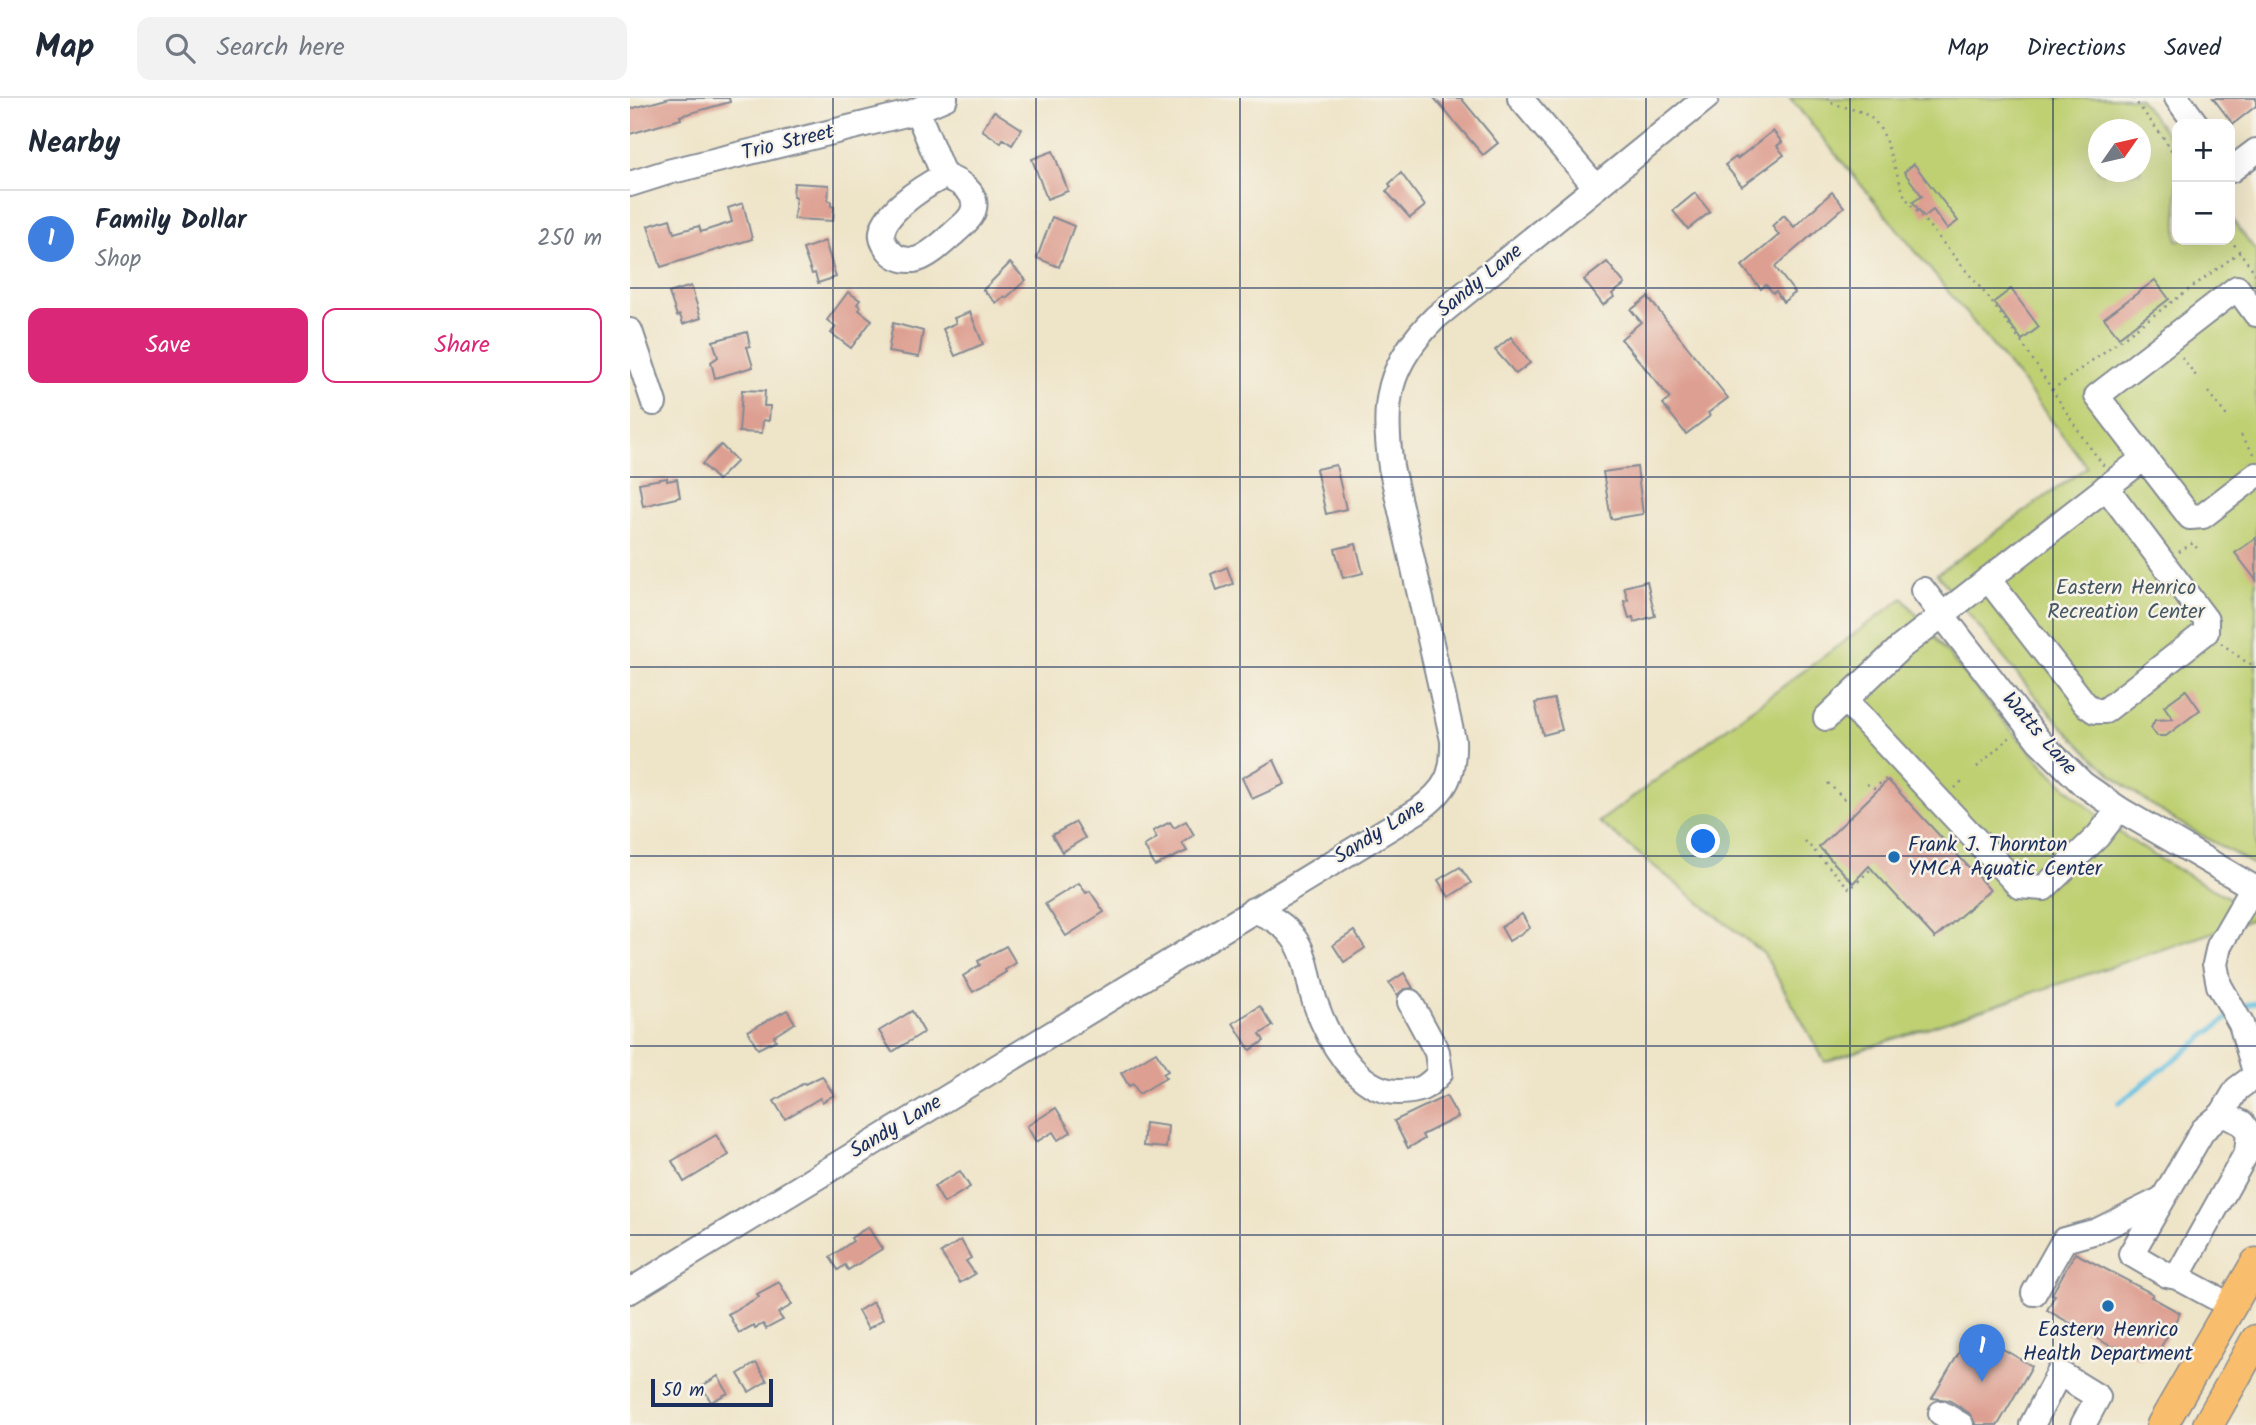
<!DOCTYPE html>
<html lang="en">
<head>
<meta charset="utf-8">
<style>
	:root { --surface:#fff; --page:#f2f2f3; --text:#1f2937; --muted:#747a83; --line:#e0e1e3; --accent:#db2777 }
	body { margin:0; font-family:Kalam,sans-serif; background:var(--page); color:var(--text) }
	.controls { position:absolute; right:21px; top:21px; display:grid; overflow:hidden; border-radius:14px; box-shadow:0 7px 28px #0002 }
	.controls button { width:63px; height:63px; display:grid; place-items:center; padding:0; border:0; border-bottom:2px solid var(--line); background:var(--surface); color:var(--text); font:35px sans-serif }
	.compass { position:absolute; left:1458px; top:21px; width:63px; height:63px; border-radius:50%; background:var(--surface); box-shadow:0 7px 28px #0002; rotate:56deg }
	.scale { position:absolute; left:21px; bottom:18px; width:122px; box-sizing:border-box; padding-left:7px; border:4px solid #1b2f5e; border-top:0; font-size:19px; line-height:24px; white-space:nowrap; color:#1b2f5e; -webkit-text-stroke:5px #f7f3e8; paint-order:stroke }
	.you { position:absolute; left:1074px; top:744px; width:24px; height:24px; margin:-18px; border:5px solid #fff; border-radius:50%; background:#1a73e8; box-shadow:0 0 0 10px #1a73e833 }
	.badge { display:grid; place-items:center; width:46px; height:46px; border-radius:50%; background:var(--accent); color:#fff; font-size:23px; font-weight:700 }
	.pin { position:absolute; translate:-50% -58px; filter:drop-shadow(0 2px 4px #0008) }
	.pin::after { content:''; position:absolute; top:37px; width:24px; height:21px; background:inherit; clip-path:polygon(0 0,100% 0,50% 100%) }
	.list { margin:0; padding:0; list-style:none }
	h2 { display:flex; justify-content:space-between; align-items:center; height:91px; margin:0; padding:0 28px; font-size:30px }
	h2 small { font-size:23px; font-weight:400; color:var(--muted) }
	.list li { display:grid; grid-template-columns:46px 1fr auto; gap:21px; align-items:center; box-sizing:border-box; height:98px; padding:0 28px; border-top:2px solid var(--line) }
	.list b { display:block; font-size:26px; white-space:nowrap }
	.list p { margin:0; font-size:23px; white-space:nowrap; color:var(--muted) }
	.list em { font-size:23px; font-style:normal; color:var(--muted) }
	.actions { display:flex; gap:14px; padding:21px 28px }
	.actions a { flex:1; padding:16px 0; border:2px solid var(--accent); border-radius:14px; text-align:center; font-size:24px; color:var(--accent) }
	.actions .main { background:var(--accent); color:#fff }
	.icon { flex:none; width:38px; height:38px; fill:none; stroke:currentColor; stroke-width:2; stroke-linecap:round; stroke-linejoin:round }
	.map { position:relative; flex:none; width:1626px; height:1327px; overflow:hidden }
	header { display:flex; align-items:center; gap:42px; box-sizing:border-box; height:98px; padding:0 35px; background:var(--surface); border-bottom:2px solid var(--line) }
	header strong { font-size:33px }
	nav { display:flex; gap:38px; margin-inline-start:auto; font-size:24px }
	.search { width:490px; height:63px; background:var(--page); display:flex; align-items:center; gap:18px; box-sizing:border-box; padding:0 24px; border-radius:14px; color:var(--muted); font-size:26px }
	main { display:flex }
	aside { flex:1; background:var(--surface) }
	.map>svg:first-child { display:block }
</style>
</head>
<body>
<header>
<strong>Map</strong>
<div class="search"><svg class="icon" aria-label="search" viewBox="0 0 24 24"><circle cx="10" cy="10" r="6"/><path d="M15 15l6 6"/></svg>Search here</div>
<nav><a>Map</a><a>Directions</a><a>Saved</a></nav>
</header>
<main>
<aside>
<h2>Nearby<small></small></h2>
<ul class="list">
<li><span class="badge" style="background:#3f7fe0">1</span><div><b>Family Dollar</b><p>Shop</p></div><em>250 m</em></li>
</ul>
<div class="actions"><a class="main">Save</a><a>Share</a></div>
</aside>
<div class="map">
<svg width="1626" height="1327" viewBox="0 0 1626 1327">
	<rect width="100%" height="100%" fill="#f7f3e8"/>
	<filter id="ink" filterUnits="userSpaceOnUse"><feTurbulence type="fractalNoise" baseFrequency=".0143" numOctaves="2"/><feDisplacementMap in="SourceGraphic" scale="14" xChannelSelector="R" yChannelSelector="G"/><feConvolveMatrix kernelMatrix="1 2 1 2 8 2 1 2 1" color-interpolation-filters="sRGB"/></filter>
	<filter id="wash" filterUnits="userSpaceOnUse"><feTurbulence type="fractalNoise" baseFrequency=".00686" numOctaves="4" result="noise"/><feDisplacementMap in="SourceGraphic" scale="28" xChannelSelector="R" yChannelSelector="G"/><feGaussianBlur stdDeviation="1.57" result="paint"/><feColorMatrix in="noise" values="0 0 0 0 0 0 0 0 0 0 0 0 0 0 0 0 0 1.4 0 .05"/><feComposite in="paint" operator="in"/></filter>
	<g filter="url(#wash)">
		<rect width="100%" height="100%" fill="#eee4c8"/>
		<g fill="#bfd073" stroke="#6d8068" stroke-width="2" fill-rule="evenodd">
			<path d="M1160 0H1509L1547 50V142H1600V119L1626 153V768C1579 741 1528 716 1486 680 1417 621 1364 546 1307 476L1457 369 1389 280ZM1468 32H1510V74H1468Z"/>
			<path d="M1273 500C1337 578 1397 661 1476 724 1521 760 1576 786 1626 815V820L1195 964 1134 856 969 724Z"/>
		</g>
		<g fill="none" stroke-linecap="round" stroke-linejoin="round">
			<g stroke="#62bfe0" stroke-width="5">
				<polyline points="1610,911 1615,907 1626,905"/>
				<polyline points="1489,1005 1599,919"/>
			</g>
		</g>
		<g id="blocks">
			<g fill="#dd9f91">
				<polygon points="40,0 99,0 100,4 50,18 51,21 0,36 0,11"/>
				<polygon points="804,0 831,0 868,45 853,57"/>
				<polygon points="1583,0 1626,0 1626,8 1603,26"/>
				<polygon points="364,13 392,31 382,47 373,41 371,45 352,32"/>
				<polygon points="1143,33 1152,44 1147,48 1154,57 1112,88 1095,67 1106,59 1107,61"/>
				<polygon points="423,53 438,93 417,101 402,61"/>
				<polygon points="1284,66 1328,123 1317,131 1303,112 1294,119 1283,104 1292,98 1274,74"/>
				<polygon points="771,75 795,108 780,120 756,93 761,89 759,86"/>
				<polygon points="164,85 199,87 198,103 201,103 201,108 204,109 203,123 164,121 166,99 163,99"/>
				<polygon points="1202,94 1214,109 1145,169 1165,195 1153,204 1146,193 1143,195 1136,187 1131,191 1112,168 1149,137 1142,128 1154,117 1164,129"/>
				<polygon points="1065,95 1080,114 1058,131 1043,113"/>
				<polygon points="113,105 122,141 31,169 18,128 40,121 44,135 69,128 71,134 102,124 98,110"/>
				<polygon points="422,119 444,128 429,169 407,160"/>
				<polygon points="195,143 206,179 188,185 185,175 182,176 173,151"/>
				<polygon points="977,164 995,186 982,196 984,199 973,207 954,182"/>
				<polygon points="380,165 396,182 376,200 374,198 366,205 353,192"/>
				<polygon points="1525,182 1539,201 1489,239 1474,220"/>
				<polygon points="61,188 71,220 53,226 50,217 47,218 39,195"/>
				<polygon points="1381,191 1409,229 1392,242 1364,204"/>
				<polygon points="218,194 230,202 227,206 231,209 229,212 242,222 221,250 201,235 206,229 197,222"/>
				<polygon points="1018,199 1098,300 1078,315 1080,318 1056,336 1033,306 1040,300 991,241 1011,224 1001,212"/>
				<polygon points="340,214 353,246 325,258 313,231 326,225 324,220"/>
				<polygon points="263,225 293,233 289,259 258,254"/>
				<polygon points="117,234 120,248 117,249 123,269 85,280 81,264 88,259 83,243"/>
				<polygon points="881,239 900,265 886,276 865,252"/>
				<polygon points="112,292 135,293 134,308 140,308 139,323 133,322 132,335 109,334"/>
				<polygon points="91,347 107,363 88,382 72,366"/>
				<polygon points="706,367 716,411 696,416 686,371"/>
				<polygon points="1007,369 1013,416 981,421 973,374"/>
				<polygon points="37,380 37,383 47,381 50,399 13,408 9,385"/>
				<polygon points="1626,440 1626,482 1605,455"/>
				<polygon points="726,446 733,475 713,480 705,451"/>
				<polygon points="597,469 603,486 587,492 581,476"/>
				<polygon points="1017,483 1025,518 1004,524 1003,519 999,520 994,503 998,502 994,489"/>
				<polygon points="1556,592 1570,612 1536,638 1527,638 1521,630 1525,622 1543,621 1534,608"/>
				<polygon points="924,601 932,632 913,637 905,605"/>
				<polygon points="644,662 655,686 622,701 612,680"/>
				<polygon points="1258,682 1360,792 1305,840 1239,768 1223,785 1189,749"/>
				<polygon points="556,723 564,737 552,745 557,753 525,768 514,748 527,740 523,733 540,724 544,730"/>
				<polygon points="446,724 455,740 432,754 422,737"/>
				<polygon points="830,769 841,785 819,799 808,782"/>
				<polygon points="449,785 456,795 460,793 474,814 436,838 415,806"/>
				<polygon points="892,816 900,830 879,843 871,829"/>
				<polygon points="724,833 735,850 714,864 703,847"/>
				<polygon points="376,848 386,865 375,872 376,874 343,894 333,878 350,867 348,863"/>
				<polygon points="774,875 783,890 774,891 767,897 759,885"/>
				<polygon points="630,908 643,928 630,936 634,943 620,952 603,925"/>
				<polygon points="157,912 165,925 144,938 146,942 128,951 118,933"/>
				<polygon points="282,913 294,934 262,954 249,933"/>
				<polygon points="526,954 538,973 533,976 536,980 509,996 503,986 499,988 491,975"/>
				<polygon points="192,978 204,997 192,1004 190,1000 155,1021 144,1003 174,985 175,986"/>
				<polygon points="816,998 828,1019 792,1037 794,1041 778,1050 764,1023"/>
				<polygon points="426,1010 441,1034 428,1042 423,1034 406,1044 397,1028"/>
				<polygon points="515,1025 538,1028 536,1050 513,1048"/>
				<polygon points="86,1037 99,1057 54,1084 42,1063"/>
				<polygon points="330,1073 340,1089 314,1105 304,1088"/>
				<polygon points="238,1129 252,1151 218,1172 215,1167 208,1172 200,1159 223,1143 221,1140"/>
				<polygon points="331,1142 341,1160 336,1163 345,1176 330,1185 311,1155"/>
				<polygon points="1445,1155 1523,1196 1521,1199 1550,1215 1526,1258 1515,1252 1510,1261 1486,1248 1484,1250 1417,1212 1425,1197 1422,1196"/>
				<polygon points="149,1184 162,1207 148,1215 153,1222 136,1231 133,1226 125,1230 124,1227 109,1235 98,1216 129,1199 127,1196"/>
				<polygon points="243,1204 253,1221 238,1231 228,1213"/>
				<polygon points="1342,1233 1402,1268 1368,1327 1346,1327 1339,1315 1319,1302 1302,1300"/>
				<polygon points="126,1265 137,1283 119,1294 108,1276"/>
				<polygon points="88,1278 98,1295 81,1304 72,1288"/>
			</g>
		</g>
	</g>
	<g filter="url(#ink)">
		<use href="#blocks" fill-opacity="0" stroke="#848a93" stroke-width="2"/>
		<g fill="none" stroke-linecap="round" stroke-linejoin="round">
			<g stroke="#848a93" stroke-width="28">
				<g id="minor">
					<polyline points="890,0 966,89"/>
					<polyline points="1547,0 1566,26"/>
					<path d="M287 13 314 78C329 83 352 96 342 116 339 123 329 130 324 135 314 144 297 160 284 162 270 163 260 157 254 145 241 120 296 87 314 78"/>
					<polyline points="1600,70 1601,72 1626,53"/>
					<polyline points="0,86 38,74 280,15 315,0"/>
					<polyline points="1626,216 1607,190 1467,298 1560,419 1573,418 1626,377"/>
					<polyline points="0,233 24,305"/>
					<polyline points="1358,481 1455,606 1465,613 1475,613 1576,534 1576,522 1476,389"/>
					<polyline points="1293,492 1409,643 1453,686 1489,711 1626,791"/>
					<polyline points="1215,602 1389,788 1414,790 1468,738 1489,711"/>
					<polyline points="1196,620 1271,549 1514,360"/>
					<polyline points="1623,789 1589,848 1585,866 1589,887 1611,926 1626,977"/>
					<path d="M623 812C641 819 655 826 666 843 678 861 678 884 685 904 697 939 726 994 768 994 789 994 797 990 810 975L807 954 780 904"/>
					<polyline points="1592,1016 1607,991 1626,977"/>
					<polyline points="1547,1179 1537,1177 1501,1156 1573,1032 1592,1016 1612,1025 1619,1035 1617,1054 1547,1179 1601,1208"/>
					<path d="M0 1193 789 712C817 691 824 677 823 642L761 369C752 304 757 267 806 219L1076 0"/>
					<polyline points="1404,1195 1434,1142 1467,1133 1532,1101"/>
					<polyline points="1311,1315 1331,1327"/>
					<polyline points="1402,1327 1429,1275 1468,1299 1453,1327"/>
				</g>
			</g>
			<g stroke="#848a93" stroke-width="33">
				<g id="major">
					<polyline points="1532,1327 1626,1165"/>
					<polyline points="1578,1327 1626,1242"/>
				</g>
			</g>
			<g stroke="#848a93" stroke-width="2.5" stroke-dasharray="2 5" stroke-linecap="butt">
				<polyline points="1197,0 1201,5 1232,14 1244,22 1253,35 1275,99 1358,199 1394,248 1453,340 1474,368"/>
				<polyline points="1503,0 1536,43 1547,62"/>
				<polyline points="1600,141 1626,176"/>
				<polyline points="1552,259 1566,278"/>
				<polyline points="1422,292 1610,154"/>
				<polyline points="1578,294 1599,321"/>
				<polyline points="1611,337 1625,357"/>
				<polyline points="1549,454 1563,445 1569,453"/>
				<polyline points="1591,545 1616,564 1626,568"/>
				<polyline points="1347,669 1381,638"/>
				<polyline points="1198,685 1217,704"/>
				<polyline points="1237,686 1244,690 1260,678"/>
				<polyline points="1325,690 1333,682"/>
				<polyline points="1175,743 1220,791 1241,771"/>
			</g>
			<use href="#minor" stroke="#fff" stroke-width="24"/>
			<use href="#major" stroke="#f9be6d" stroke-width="30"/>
		</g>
	</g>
	<path fill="none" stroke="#1b2f5e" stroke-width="2" stroke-opacity="0.55" d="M203 0V1327M406 0V1327M610 0V1327M813 0V1327M1016 0V1327M1220 0V1327M1423 0V1327M0 190H1626M0 379H1626M0 569H1626M0 758H1626M0 948H1626M0 1137H1626"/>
	<g fill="#1f6fb2" stroke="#f7f3e8" stroke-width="2.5">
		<circle cx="1264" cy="759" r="7"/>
		<circle cx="1478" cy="1208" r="7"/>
	</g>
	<g text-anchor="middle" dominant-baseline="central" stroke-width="5" stroke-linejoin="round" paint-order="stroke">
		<g font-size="21" fill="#1b2f5e" stroke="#f7f3e8">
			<text transform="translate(158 45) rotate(-14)">Trio Street</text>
			<text transform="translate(850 183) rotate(-39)">Sandy Lane</text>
			<text transform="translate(1409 636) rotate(49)">Watts Lane</text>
			<text transform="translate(750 734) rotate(-32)">Sandy Lane</text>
			<text transform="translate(266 1029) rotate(-31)">Sandy Lane</text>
		</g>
		<g font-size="21" fill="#445763" stroke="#f7f3e8">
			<text x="1496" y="490">Eastern Henrico<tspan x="1496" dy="24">Recreation Center</tspan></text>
		</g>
		<g font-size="21" fill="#1b2f5e" stroke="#f7f3e8" text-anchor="start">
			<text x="1278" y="747">Frank J. Thornton<tspan x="1278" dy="24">YMCA Aquatic Center</tspan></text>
			<text x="1478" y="1232" text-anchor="middle">Eastern Henrico<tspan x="1478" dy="24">Health Department</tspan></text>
		</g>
	</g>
</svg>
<div class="controls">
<button>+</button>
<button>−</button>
</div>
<svg class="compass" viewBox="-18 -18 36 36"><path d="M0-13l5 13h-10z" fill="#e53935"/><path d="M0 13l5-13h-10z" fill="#747a83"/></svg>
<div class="scale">50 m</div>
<div class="you"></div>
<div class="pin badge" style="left:1352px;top:1284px;background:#3f7fe0">1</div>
</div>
</main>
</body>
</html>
